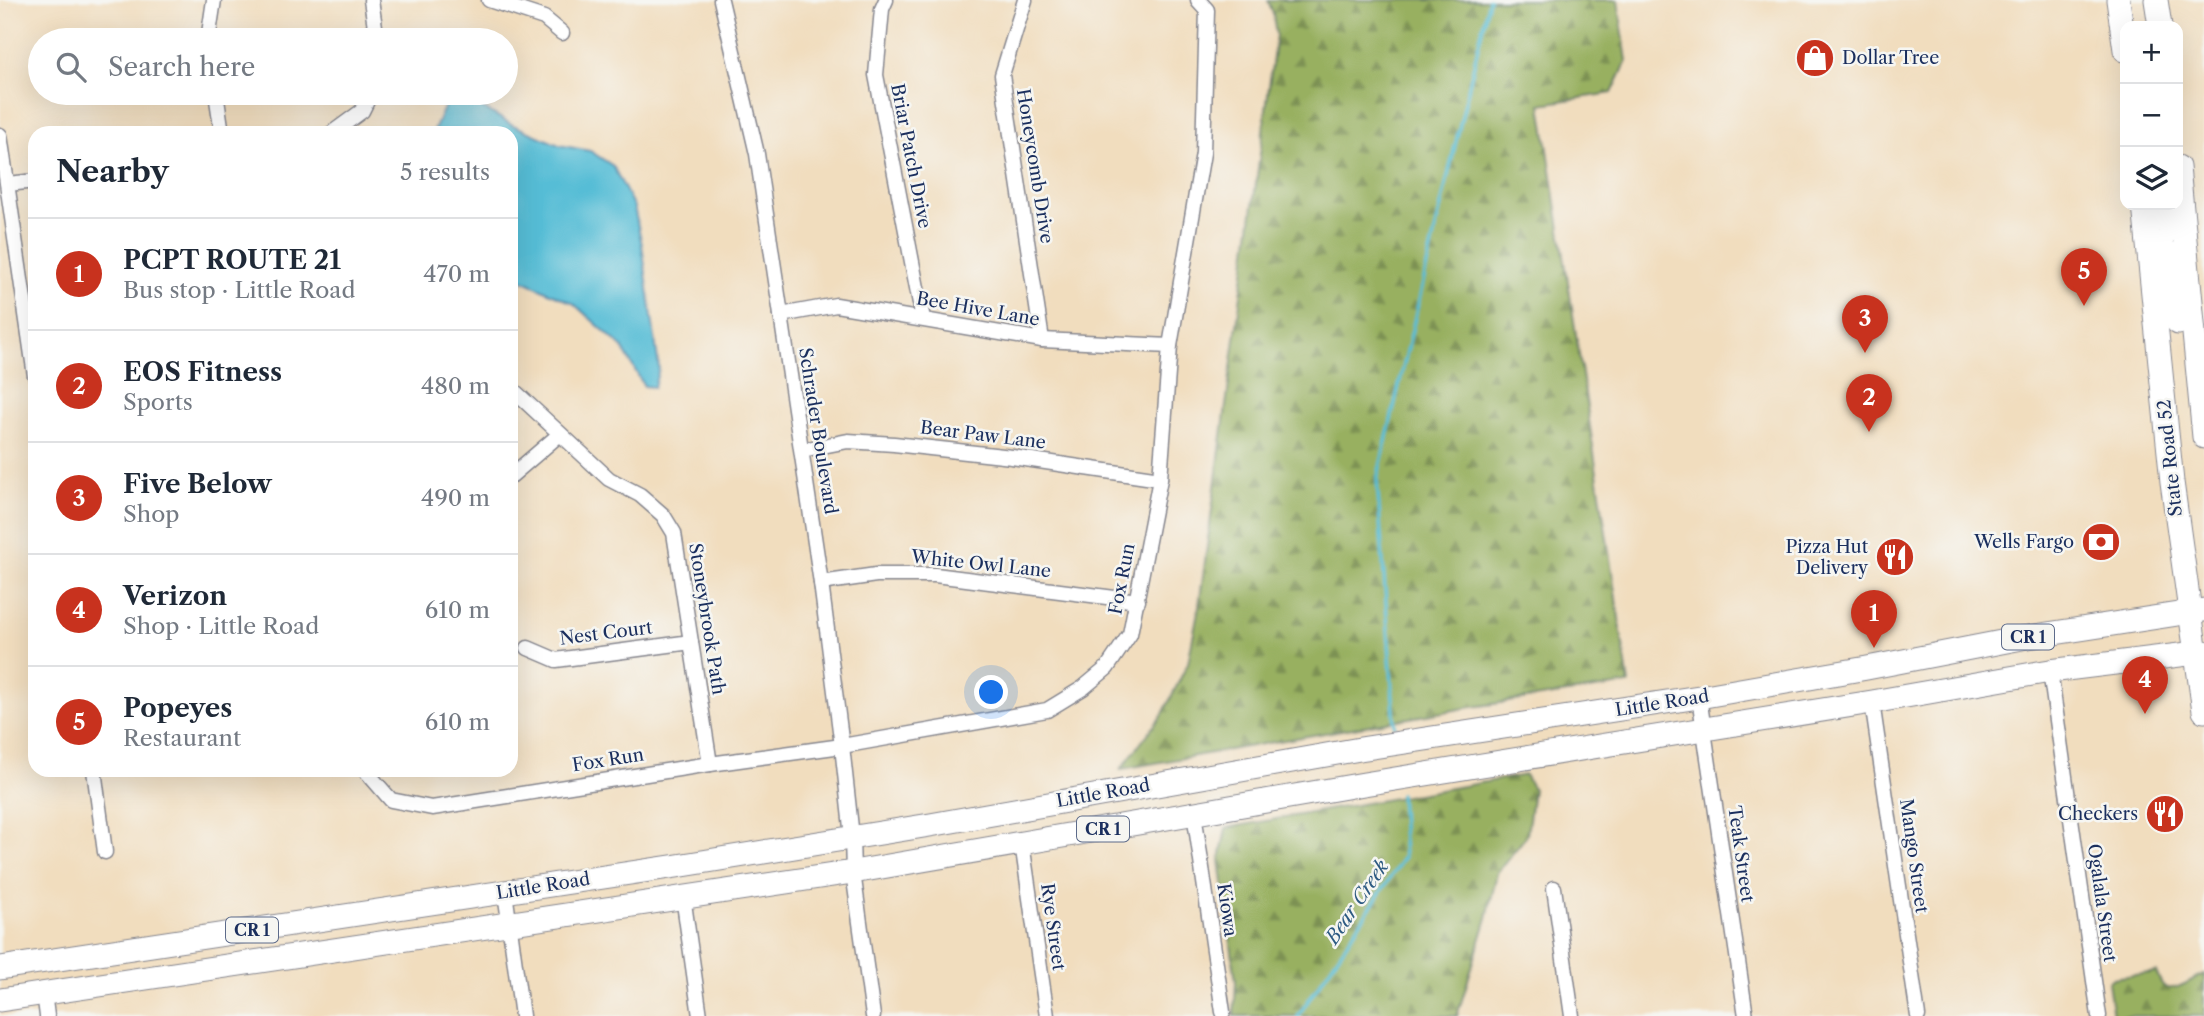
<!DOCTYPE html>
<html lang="en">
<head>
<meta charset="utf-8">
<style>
	:root { --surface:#fff; --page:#f2f2f3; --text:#1f2937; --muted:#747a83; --line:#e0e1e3; --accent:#c8321e }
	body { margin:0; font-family:"Libre Caslon Text",serif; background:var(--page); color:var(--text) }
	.controls { position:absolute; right:21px; top:21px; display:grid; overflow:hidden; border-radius:14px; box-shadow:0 7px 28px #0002 }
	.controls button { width:63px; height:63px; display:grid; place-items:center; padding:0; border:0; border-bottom:2px solid var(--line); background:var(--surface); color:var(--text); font:35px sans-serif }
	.you { position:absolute; left:992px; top:693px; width:24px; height:24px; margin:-18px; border:5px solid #fff; border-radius:50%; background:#1a73e8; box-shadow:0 0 0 10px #1a73e833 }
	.badge { display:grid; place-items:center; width:46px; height:46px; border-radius:50%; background:var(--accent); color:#fff; font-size:23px; font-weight:700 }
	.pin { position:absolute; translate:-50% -58px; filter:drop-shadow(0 2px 4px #0008) }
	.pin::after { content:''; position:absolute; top:37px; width:24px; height:21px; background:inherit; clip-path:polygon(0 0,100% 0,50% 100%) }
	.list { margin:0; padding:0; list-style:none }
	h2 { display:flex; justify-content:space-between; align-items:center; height:91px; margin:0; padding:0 28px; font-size:30px }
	h2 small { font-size:23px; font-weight:400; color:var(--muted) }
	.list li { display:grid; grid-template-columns:46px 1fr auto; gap:21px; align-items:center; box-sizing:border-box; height:112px; padding:0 28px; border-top:2px solid var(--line) }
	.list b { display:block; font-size:26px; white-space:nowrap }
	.list p { margin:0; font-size:23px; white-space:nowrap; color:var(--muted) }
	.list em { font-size:23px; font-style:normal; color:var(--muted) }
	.icon { flex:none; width:38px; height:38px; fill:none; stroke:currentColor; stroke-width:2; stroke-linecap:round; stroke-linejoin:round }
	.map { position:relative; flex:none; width:2204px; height:1016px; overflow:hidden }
	.search { position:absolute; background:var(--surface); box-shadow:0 7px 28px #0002; left:28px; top:28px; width:490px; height:77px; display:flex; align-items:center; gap:18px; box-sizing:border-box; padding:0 24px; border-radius:38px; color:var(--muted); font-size:26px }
	.panel { position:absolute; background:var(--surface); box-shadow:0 7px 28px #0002; left:28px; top:126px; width:490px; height:651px; border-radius:21px }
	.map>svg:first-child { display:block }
</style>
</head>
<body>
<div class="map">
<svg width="2204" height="1016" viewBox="0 0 2204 1016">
	<defs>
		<pattern id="forest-firs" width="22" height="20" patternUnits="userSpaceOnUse" patternTransform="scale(1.75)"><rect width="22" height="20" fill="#98b060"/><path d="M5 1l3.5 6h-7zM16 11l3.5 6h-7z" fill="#7b9052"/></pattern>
	</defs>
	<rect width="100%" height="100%" fill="#f6f6f2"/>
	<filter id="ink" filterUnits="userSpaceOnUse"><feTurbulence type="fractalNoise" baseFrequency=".0143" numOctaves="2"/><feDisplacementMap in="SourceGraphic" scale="14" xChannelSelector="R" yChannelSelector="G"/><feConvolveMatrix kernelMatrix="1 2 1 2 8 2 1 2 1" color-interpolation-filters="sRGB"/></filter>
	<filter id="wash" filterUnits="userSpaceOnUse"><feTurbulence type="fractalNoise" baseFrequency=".00686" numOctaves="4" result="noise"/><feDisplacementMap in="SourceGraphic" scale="28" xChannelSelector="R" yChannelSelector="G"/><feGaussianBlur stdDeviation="1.57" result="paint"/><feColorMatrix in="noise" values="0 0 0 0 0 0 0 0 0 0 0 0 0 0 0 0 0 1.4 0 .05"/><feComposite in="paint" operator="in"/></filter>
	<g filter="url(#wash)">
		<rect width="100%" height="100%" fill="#f1ddbe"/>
		<g fill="url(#forest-firs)" stroke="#5a705f" stroke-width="2">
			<polygon points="1268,0 1618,0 1627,61 1612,93 1541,104 1629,684 1466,708 1121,769 1163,714 1188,663 1199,606 1276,35 1273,14"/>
			<polygon points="1525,775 1533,789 1527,835 1497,873 1487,918 1457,1016 1234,1016 1236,982 1220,860 1226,828"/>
			<path d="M2156 972C2158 976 2161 985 2165 987 2175 993 2195 977 2204 974V1016H2113L2108 982 2113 978Z"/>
		</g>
		<polygon fill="#57bdd6" stroke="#39769a" stroke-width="2" points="466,99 513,125 559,145 590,151 613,166 634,207 642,245 659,368 654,387 644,386 622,347 573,303 511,275 511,133 433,133 447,101"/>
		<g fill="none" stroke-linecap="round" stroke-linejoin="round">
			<g stroke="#57bdd6" stroke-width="3.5">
				<polyline points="1395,726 1377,480 1489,0"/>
				<polyline points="1298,1016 1404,857 1400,794"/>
			</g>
		</g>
	</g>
	<g filter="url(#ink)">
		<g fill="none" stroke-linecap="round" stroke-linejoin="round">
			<g stroke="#86868e" stroke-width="17">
				<g id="minor">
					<polyline points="371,0 377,40"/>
					<polyline points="489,0 544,18 562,33"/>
					<polyline points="721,0 757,154 821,583 842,746 852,837 853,872 873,1016"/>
					<polyline points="886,0 882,9 876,75 923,319"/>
					<polyline points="1025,0 1002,75 1042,340"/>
					<polyline points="208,40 214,0"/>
					<polyline points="216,93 222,133"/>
					<polyline points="332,133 362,111 371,93"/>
					<polyline points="0,135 35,376"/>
					<polyline points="8,184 35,181"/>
					<polyline points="781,315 836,305 1042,340 1170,346"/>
					<polyline points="511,388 609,479 640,495 663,515 674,533 710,764"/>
					<polyline points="802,450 848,441 894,444 1012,457 1160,479"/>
					<polyline points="511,476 560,434"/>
					<polyline points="821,583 876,575 935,575 1138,601"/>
					<polyline points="528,648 556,660 691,642"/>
					<polyline points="2050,671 2099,1016"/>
					<polyline points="1699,697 1746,1016"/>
					<polyline points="1872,702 1918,1016"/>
					<polyline points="94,770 105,852"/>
					<polyline points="365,770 391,800 432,808 710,764 842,746 1047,710 1083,688 1107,668 1130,634 1160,479 1170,346 1203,153 1207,10 1198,0"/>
					<polyline points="1194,813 1223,1012"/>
					<polyline points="1022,843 1047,1016"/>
					<polyline points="1554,888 1572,1016"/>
					<polyline points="505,892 522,1016"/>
					<polyline points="683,896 700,1016"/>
					<polyline points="44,993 47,1016"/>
				</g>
			</g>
			<g stroke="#86868e" stroke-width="25">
				<g id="primary">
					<polyline points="2118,0 2125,50"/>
					<polyline points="2156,0 2160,26"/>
					<polyline points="2178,167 2204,437"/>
					<polyline points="2144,205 2172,482 2204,711"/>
					<polyline points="2162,205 2165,221 2171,229 2184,232"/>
					<path d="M2148 241 2160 243C2176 261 2175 300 2178 323"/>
					<polyline points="0,968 677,866 930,825 1360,749 1699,697 1867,668 2022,638 2204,610"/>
					<polyline points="0,1000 853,872 1364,784 1872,702 2050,671 2204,652"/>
				</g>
			</g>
			<use href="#minor" stroke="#fff" stroke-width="14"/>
			<use href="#primary" stroke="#fff" stroke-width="23"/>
		</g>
	</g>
	<defs>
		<g id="shop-disc" transform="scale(2.0125)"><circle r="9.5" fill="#c8321e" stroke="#f6f6f2"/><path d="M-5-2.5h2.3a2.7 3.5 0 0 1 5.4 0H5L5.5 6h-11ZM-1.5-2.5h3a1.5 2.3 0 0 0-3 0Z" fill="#fff"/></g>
		<g id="bank-disc" transform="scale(2.0125)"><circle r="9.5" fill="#c8321e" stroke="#f6f6f2"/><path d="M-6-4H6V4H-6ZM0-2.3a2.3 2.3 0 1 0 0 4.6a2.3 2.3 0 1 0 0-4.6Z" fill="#fff"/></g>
		<g id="restaurant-disc" transform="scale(2.0125)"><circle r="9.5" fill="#c8321e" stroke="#f6f6f2"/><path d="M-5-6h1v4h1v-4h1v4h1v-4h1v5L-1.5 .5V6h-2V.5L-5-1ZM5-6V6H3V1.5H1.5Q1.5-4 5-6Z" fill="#fff"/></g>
	</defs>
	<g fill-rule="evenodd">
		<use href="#shop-disc" x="1815" y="58"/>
		<use href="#bank-disc" x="2101" y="542"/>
		<use href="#restaurant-disc" x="1895" y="557"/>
		<use href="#restaurant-disc" x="2165" y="814"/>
	</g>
	<g text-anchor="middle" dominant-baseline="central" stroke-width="5" stroke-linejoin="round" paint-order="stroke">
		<g fill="#f6f6f2" stroke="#5d6b8a" stroke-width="2">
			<rect x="2002" y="624.5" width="52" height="25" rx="5"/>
			<rect x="1077" y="816.5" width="52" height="25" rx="5"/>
			<rect x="226" y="917.5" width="52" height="25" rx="5"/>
		</g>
		<g font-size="16" font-weight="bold" fill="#1b2f5e">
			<text x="2028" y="637">CR 1</text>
			<text x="1103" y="829">CR 1</text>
			<text x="252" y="930">CR 1</text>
		</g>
		<g font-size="18" fill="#1b2f5e" stroke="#f6f6f2" text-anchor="end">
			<text x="1842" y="58" text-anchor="start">Dollar Tree</text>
			<text x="2074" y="542">Wells Fargo</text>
			<text x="1868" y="547">Pizza Hut<tspan x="1868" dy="21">Delivery</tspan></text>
			<text x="2138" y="814">Checkers</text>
		</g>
		<g font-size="18" fill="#1b2f5e" stroke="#f6f6f2">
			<text transform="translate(911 156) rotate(79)">Briar Patch Drive</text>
			<text transform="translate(1035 166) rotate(81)">Honeycomb Drive</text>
			<text transform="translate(978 309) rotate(10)">Bee Hive Lane</text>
			<text transform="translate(818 431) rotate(81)">Schrader Boulevard</text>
			<text transform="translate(983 435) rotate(7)">Bear Paw Lane</text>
			<text transform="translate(2170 458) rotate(-96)">State Road 52</text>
			<text transform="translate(981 564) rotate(6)">White Owl Lane</text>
			<text transform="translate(1122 579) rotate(-79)">Fox Run</text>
			<text transform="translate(707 619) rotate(81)">Stoneybrook Path</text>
			<text transform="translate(606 633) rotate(-7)">Nest Court</text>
			<text transform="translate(1662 703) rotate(-9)">Little Road</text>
			<text transform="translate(608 760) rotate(-9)">Fox Run</text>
			<text transform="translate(1103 793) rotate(-10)">Little Road</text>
			<text transform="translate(1741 854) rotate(82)">Teak Street</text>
			<text transform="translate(1914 856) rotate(82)">Mango Street</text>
			<text transform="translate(543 886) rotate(-9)">Little Road</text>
			<text transform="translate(2102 903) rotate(82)">Ogalala Street</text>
			<text transform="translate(1227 910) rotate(82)">Kiowa</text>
			<text transform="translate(1053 927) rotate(82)">Rye Street</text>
		</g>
		<g font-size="19" font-style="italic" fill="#2d5a82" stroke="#f6f6f2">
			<text transform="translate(1357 902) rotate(-56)">Bear Creek</text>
		</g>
	</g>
</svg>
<div class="controls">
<button>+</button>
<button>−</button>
<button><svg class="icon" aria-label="layers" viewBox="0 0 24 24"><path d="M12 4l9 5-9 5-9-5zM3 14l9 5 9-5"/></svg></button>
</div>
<div class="you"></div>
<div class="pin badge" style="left:1874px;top:648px">1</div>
<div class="pin badge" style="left:1869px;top:432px">2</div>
<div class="pin badge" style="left:1865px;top:353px">3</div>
<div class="pin badge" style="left:2145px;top:714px">4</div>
<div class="pin badge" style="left:2084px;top:306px">5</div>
<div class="search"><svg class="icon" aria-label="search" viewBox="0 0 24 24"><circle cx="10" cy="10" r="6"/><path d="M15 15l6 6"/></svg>Search here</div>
<section class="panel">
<h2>Nearby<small>5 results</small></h2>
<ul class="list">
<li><span class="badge">1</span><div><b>PCPT ROUTE 21</b><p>Bus stop · Little Road</p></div><em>470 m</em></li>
<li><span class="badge">2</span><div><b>EOS Fitness</b><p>Sports</p></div><em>480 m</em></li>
<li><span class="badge">3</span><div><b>Five Below</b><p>Shop</p></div><em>490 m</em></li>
<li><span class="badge">4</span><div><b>Verizon</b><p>Shop · Little Road</p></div><em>610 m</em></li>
<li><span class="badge">5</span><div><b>Popeyes</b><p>Restaurant</p></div><em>610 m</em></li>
</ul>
</section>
</div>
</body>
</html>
